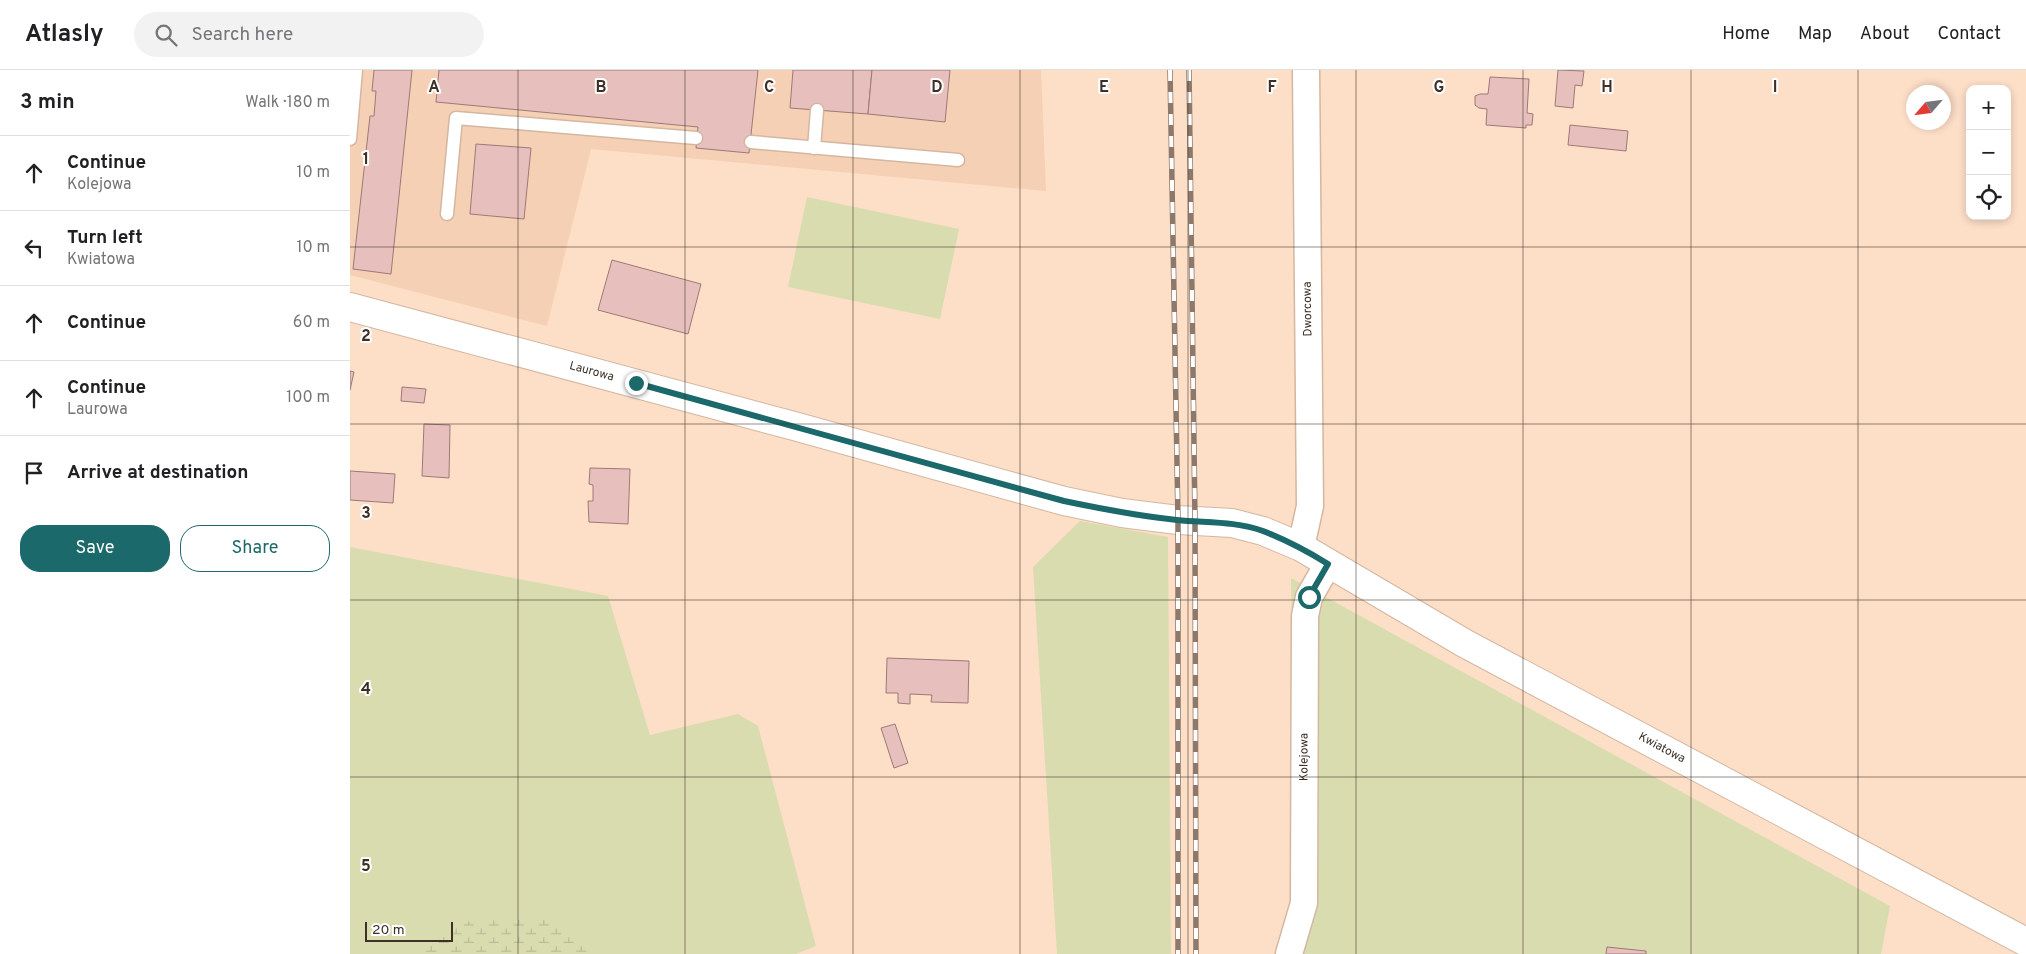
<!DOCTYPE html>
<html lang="en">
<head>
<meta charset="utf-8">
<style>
	:root { --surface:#fff; --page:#f2f2f2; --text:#202124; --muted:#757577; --line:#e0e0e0; --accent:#1b696a }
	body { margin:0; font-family:Overpass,sans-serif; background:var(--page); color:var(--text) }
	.controls { position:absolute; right:15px; top:15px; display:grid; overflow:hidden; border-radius:10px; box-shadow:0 2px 8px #0003 }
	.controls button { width:45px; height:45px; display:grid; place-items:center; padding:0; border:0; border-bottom:1px solid var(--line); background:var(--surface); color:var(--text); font:25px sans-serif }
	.compass { position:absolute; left:1556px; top:15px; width:45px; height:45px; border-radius:50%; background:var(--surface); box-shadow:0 2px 8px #0003; rotate:242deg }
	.scale { position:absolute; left:15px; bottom:12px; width:88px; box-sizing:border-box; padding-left:5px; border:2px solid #3c3027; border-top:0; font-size:14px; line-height:18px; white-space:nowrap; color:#3c3027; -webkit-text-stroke:4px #fff; paint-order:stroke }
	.stop { position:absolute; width:15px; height:15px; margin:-11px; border:4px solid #1b696a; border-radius:50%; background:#fff }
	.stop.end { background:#1b696a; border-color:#fff; box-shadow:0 1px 5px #0008 }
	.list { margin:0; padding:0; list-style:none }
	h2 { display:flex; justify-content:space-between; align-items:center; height:65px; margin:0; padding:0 20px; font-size:21px }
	h2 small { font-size:16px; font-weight:400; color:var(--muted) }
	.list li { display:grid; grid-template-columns:32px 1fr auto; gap:15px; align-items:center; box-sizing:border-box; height:75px; padding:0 20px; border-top:1px solid var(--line) }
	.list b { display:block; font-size:19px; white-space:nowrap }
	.list p { margin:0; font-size:16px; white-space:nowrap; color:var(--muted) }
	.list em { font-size:16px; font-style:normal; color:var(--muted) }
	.actions { display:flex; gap:10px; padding:15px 20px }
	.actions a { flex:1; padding:11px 0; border:1px solid var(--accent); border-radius:20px; text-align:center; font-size:18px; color:var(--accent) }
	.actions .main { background:var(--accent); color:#fff }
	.icon { flex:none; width:28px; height:28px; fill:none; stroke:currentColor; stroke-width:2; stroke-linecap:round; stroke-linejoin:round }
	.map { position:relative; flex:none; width:1676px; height:884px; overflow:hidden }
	header { display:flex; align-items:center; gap:30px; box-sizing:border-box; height:70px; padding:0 25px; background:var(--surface); border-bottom:1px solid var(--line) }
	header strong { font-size:24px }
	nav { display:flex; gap:28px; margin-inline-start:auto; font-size:18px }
	.search { width:350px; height:45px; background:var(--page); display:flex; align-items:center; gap:12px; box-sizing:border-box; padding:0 18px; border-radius:28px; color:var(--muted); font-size:19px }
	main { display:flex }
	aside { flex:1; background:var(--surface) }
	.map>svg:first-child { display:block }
</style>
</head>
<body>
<header>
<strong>Atlasly</strong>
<div class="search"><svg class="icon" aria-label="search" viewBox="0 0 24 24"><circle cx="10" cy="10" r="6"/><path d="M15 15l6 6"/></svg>Search here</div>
<nav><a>Home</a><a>Map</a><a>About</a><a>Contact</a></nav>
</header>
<main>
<aside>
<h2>3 min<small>Walk · 180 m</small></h2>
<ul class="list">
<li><svg class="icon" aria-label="ahead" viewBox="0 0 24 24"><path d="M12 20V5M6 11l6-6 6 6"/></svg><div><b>Continue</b><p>Kolejowa</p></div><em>10 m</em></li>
<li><svg class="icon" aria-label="left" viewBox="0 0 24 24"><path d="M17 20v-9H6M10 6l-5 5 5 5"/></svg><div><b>Turn left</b><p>Kwiatowa</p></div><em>10 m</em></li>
<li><svg class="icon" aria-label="ahead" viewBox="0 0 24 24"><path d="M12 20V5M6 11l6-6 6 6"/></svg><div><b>Continue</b></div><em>60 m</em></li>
<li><svg class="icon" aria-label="ahead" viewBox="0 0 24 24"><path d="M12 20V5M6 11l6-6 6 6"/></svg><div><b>Continue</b><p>Laurowa</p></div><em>100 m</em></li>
<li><svg class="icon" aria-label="arrive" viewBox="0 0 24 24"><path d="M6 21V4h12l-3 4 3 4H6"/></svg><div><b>Arrive at destination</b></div></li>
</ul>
<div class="actions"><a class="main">Save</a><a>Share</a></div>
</aside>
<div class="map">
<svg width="1676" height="884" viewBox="0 0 1676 884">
	<defs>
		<pattern id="wetland-marsh" width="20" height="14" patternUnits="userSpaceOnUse" patternTransform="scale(1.25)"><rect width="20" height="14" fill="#d8dcaf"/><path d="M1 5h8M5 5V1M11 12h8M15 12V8" fill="none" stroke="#babd97"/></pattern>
	</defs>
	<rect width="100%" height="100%" fill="#fddec7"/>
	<polygon fill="#f5d0b4" points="0,0 691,0 696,121 241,79 197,256 0,205"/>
	<g fill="#d8dcaf">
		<polygon points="457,127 609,159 590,249 438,217"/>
		<polygon points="730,451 818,467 821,884 707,884 683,497"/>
		<polygon points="0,477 258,526 300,665 388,644 408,656 466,876 446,884 0,884"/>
		<polygon points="941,508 1540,836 1531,884 949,884"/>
	</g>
	<polygon fill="url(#wetland-marsh)" points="198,848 255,884 68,884 106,852"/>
	<g fill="#e7c0bd" stroke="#9d7977">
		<polygon points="24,0 62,0 41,204 3,199 20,46 24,46 26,21 22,21"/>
		<polygon points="89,0 408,0 399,83 346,78 348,57 86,32"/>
		<polygon points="443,0 522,0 518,44 440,38"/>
		<polygon points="522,0 600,0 595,52 518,44"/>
		<polygon points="1208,0 1234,1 1232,16 1225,15 1223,38 1205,36"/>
		<polygon points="1140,7 1179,9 1177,43 1183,44 1182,55 1176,55 1176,58 1136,55 1137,39 1129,38 1125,35 1125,26 1130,24 1138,24"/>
		<polygon points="1220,55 1278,61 1276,81 1218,75"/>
		<polygon points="126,74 181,78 174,149 120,144"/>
		<polygon points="262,190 351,214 338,264 248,240"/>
		<polygon points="0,301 4,302 0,320"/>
		<polygon points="52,317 76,319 74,333 51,331"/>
		<polygon points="74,354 100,355 99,408 72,406"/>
		<polygon points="240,398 280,399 278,454 239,452 238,431 243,431 243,415 239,414"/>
		<polygon points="0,401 45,404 43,433 0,430"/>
		<polygon points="537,588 619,591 618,633 581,632 582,625 560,624 560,634 548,633 548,623 536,623"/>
		<polygon points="545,654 558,693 544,698 531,658"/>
		<polygon points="1257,877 1296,881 1296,884 1256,884"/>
	</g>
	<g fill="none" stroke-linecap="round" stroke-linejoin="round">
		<g stroke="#d4b7a1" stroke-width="15">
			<g id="service">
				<polyline points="0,69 6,0"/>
				<polyline points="401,72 608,90"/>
				<polyline points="464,78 467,40"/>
				<polyline points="97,144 106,48 346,68"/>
			</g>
		</g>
		<g stroke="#d4b7a1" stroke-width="29">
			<g id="minor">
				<polyline points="951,477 960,436 956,0"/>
				<path id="s1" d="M939 884 954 833 955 546 959 527 978 494"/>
			</g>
		</g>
		<g stroke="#d4b7a1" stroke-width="30">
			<g id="tertiary">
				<path id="s2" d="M0 237 444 356 714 431 772 443 828 450 882 453 913 461 951 477 1114 573 1676 872"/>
			</g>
		</g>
		<use href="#service" stroke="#fff" stroke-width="12"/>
		<use href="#minor" stroke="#fff" stroke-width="26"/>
		<use href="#tertiary" stroke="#fff" stroke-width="28"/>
		<g stroke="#8d796b" stroke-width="5.5">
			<g id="rail">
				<polyline points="820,0 828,450 828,884"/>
				<polyline points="839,0 845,451 846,884"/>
			</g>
		</g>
		<use href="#rail" stroke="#fff" stroke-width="4" stroke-dasharray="11" stroke-linecap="butt"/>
	</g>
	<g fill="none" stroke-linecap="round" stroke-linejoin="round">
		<path stroke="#1b696a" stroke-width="6" d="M286 313 714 431C752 439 789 446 827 450 856 453 885 451 913 461 936 470 957 481 978 494L959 527"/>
	</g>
	<path fill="none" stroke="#3c3027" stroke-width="1" stroke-opacity="0.55" d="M168 0V884M335 0V884M503 0V884M670 0V884M838 0V884M1006 0V884M1173 0V884M1341 0V884M1508 0V884M0 177H1676M0 354H1676M0 530H1676M0 707H1676"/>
	<g text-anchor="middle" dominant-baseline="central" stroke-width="4" stroke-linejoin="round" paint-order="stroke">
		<g font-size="12" fill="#3c3027" stroke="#fff">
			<text transform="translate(958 239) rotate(-91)">Dworcowa</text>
			<text stroke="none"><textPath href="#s2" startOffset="250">Laurowa</textPath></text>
			<text stroke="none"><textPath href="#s2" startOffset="1396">Kwiatowa</textPath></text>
			<text stroke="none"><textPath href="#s1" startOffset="199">Kolejowa</textPath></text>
		</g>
	</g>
	<g font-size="16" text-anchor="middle" font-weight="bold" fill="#3c3027" stroke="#fff" stroke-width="4" stroke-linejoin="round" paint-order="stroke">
		<text x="84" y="22">A</text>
		<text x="251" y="22">B</text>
		<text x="419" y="22">C</text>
		<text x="587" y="22">D</text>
		<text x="754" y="22">E</text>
		<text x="922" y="22">F</text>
		<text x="1089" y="22">G</text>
		<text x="1257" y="22">H</text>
		<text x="1425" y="22">I</text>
		<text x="16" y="94">1</text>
		<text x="16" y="271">2</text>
		<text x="16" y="448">3</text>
		<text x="16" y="624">4</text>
		<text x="16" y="801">5</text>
	</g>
</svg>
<div class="controls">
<button>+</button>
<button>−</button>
<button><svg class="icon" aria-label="locate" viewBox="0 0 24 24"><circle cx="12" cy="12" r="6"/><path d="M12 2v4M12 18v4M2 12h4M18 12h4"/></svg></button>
</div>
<svg class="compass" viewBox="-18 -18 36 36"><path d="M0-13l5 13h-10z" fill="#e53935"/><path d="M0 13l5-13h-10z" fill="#757577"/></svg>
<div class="scale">20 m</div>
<div class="stop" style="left:959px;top:527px"></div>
<div class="stop end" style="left:286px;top:313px"></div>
</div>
</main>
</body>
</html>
